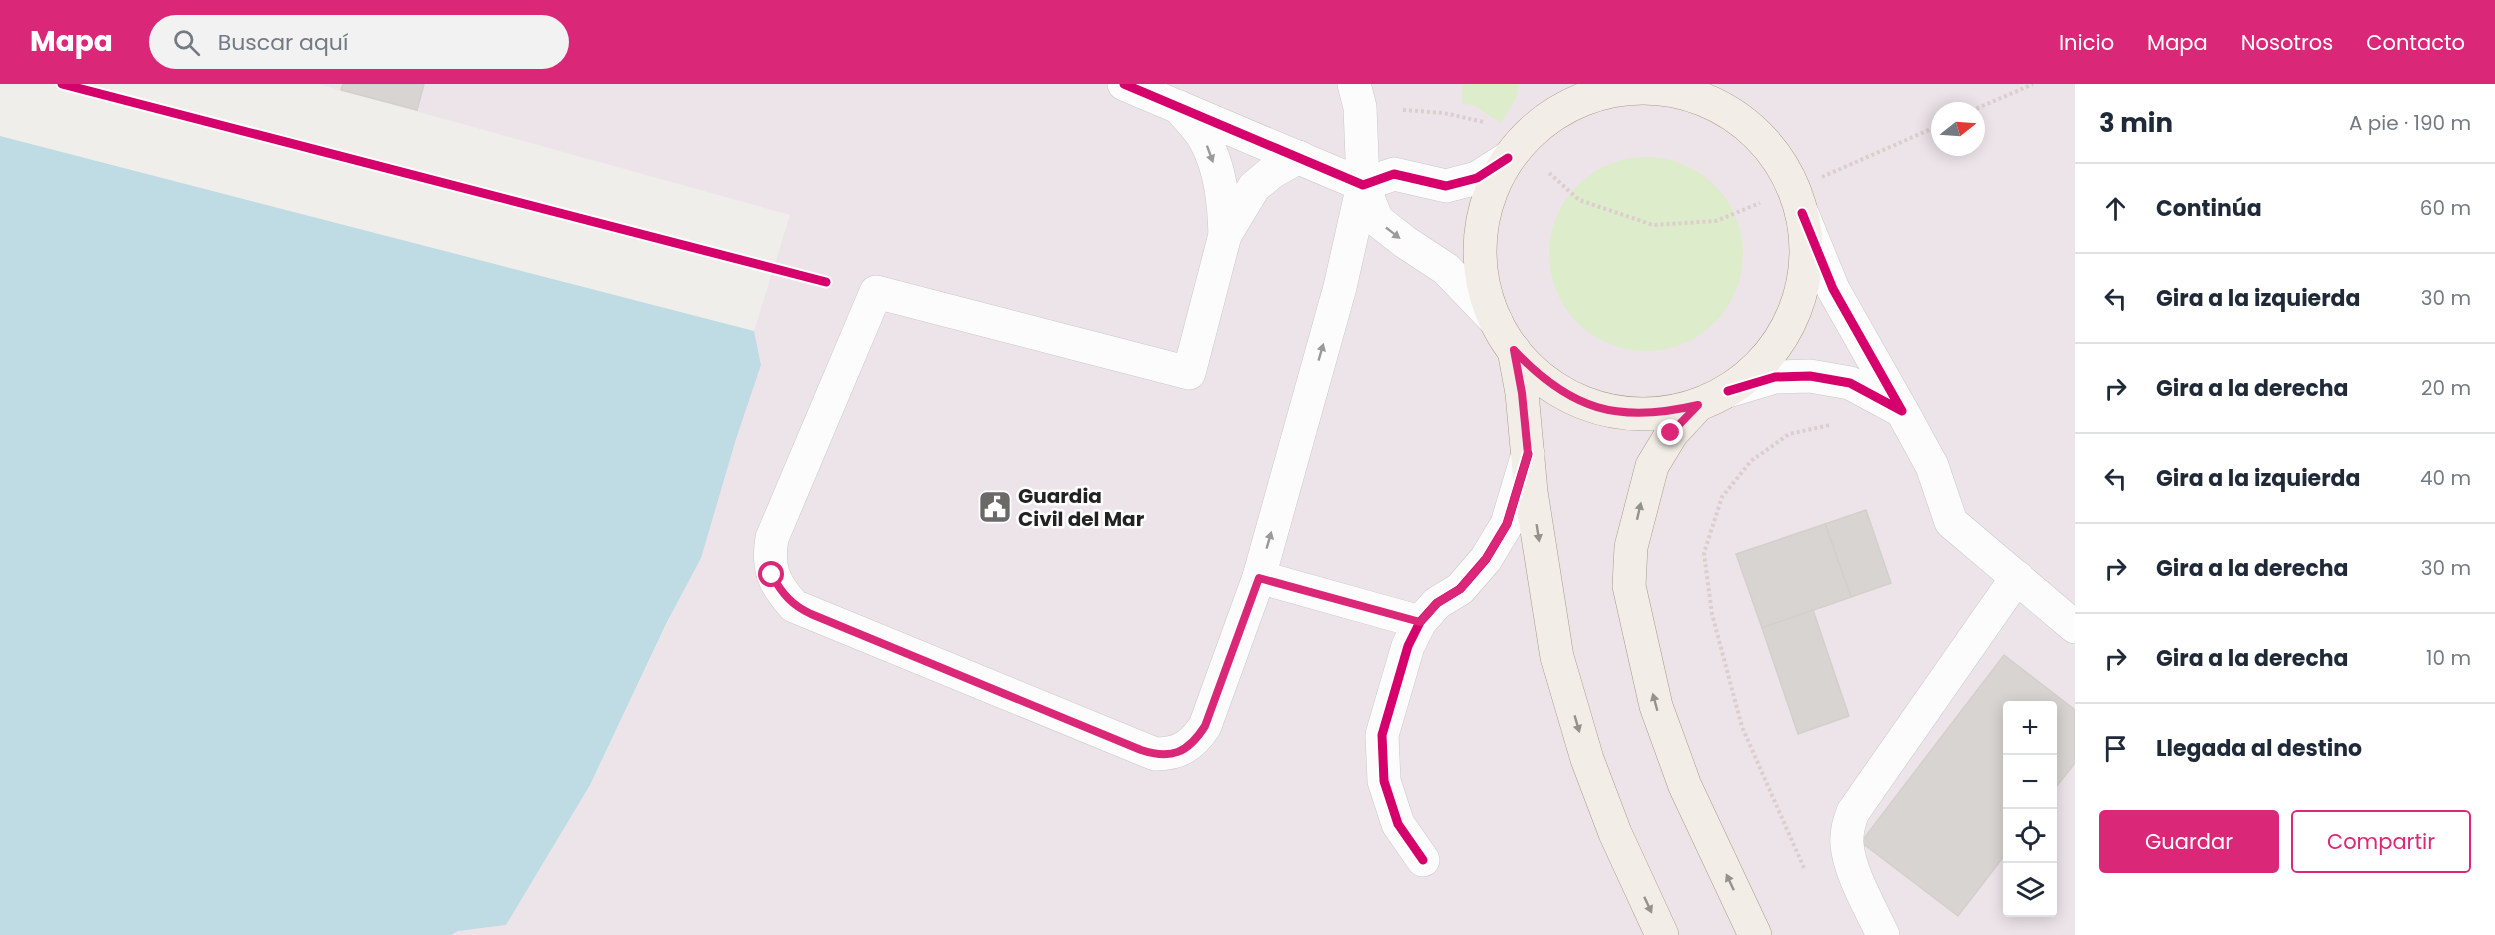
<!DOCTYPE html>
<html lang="es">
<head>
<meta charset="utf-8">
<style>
	:root { --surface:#fff; --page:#f2f2f3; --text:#1f2937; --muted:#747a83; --line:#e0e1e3; --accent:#db2777 }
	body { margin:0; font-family:Poppins,sans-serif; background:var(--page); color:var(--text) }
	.controls { position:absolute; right:18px; bottom:18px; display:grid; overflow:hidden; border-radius:6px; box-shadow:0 3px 15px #0003 }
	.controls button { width:54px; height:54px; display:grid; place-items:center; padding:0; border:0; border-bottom:2px solid var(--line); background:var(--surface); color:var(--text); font:30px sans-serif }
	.compass { position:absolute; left:1931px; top:18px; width:54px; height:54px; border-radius:50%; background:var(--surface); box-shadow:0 3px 15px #0003; rotate:73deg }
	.stop { position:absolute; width:18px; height:18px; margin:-14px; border:4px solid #db2777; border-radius:50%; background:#fff }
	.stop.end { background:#db2777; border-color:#fff; box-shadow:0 2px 6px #0008 }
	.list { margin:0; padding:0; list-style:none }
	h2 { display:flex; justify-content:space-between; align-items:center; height:78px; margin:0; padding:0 24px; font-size:26px }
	h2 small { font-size:20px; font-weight:400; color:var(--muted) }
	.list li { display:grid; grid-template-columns:39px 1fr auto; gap:18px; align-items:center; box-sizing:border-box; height:90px; padding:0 24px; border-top:2px solid var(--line) }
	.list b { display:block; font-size:22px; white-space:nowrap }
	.list em { font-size:20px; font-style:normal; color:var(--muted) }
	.actions { display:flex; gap:12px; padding:18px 24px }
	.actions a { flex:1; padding:14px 0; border:2px solid var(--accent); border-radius:6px; text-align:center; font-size:21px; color:var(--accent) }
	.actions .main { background:var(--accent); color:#fff }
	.icon { flex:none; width:33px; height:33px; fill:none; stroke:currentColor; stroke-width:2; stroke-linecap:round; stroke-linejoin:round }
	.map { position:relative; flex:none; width:2075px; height:851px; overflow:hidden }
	header { display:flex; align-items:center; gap:36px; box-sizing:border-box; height:84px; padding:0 30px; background:var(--accent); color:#fff }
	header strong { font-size:28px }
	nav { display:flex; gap:33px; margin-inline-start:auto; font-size:21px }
	.search { width:420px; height:54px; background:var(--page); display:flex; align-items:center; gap:15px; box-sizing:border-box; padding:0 21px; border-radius:33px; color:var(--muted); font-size:22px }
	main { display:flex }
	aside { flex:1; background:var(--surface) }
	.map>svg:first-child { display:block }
</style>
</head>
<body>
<header>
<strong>Mapa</strong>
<div class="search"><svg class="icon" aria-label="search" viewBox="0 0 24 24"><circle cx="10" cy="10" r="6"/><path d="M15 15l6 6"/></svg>Buscar aquí</div>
<nav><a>Inicio</a><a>Mapa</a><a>Nosotros</a><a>Contacto</a></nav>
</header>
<main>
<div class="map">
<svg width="2075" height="851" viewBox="0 0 2075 851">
	<rect width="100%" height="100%" fill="#f0eeeb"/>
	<path fill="#ede4e9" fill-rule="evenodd" d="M318 0H2075V851H451L458 847 506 841 590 701 680 512 761 281 754 247 790 131ZM1940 27H1976V63H1940ZM2008 622H2052V828H2008Z"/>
	<g fill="#ddeccb">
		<polygon points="1463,0 1519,0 1517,13 1501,39 1473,21 1462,20"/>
		<circle cx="1646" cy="170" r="97"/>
	</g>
	<polygon fill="#bfdbe3" points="0,52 754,247 761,281 736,355 701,474 667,538 590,701 506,841 458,847 451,851 0,851"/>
	<g fill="#d7d4d2" stroke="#d3d0cc" stroke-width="1.5">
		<polygon points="343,0 424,0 417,26 341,6"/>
		<polygon points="1866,426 1891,499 1851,513 1825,440"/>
		<polygon points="1825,440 1851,513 1762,544 1736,470"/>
		<polygon points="1813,526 1849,632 1798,650 1762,544"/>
		<polygon points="2004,571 2075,626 2075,679 2052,708 2052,622 2008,622 2008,767 1958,832 1861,758"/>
	</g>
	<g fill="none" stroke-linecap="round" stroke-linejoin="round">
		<g stroke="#c9c8c7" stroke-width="34">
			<g id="minor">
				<polyline points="1124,0 1363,101 1394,90 1446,102 1477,94 1508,74"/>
				<polyline points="1354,0 1360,23 1363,101 1340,203 1259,493 1420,538"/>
				<path d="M1179 23C1187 34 1199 44 1205 56 1221 85 1224 119 1225 151L1254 103 1272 88 1299 73"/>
				<polyline points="1363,101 1377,136 1405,158 1446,185 1496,237"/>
				<path d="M1225 151 1189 289 876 208 772 454C767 484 773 499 794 522L1155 670C1179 670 1192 662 1205 642L1259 493"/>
				<polyline points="1728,307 1775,293 1810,292 1850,299 1902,327 1833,205 1802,129"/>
				<polyline points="1902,327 1932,382 1951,438 2075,543"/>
				<polyline points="1423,776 1398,740 1384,697 1382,651 1408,562 1420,538 1437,519 1460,505 1486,475 1507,440 1528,370"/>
				<path d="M1883 851C1871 825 1849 788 1847 760 1846 748 1849 738 1853 728L2017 493"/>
			</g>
		</g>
		<g stroke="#a79c86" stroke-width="34">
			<g id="major">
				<circle cx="1643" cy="167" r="163"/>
				<polyline points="1514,266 1522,309 1531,408 1557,573 1587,675 1615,749 1662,851"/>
				<polyline points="1698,321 1672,349 1652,382 1631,463 1629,502 1656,622 1685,702 1755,851"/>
			</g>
		</g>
		<g stroke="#dccecd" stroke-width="4" stroke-dasharray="3 3" stroke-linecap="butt">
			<polyline points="1403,26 1444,29 1484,38"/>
			<polyline points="1971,27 2033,0"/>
			<polyline points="1549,89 1579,116 1653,141 1716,137 1760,119"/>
			<polyline points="1822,93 1940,41"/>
			<polyline points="1804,784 1742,643 1712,530 1704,469 1722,413 1751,377 1789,350 1830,341"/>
		</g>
		<use href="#minor" stroke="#fdfcfc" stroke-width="33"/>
		<use href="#major" stroke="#f3ede7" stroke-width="33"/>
		<g stroke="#fff" stroke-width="13">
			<g id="cycleway">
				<polyline points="62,0 826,198"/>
				<polyline points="1124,0 1363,101 1394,90 1446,102 1477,94 1508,74"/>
				<polyline points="1728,307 1775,293 1810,292 1850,299 1902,327 1833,205 1802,129"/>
				<polyline points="1423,776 1398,740 1384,697 1382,651 1408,562 1420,538 1437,519 1460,505 1486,475 1507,440 1528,370"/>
			</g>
		</g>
		<use href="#cycleway" stroke="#d6006c" stroke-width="9"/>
	</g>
	<defs><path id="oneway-solid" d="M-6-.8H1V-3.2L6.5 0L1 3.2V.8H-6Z" transform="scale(1.5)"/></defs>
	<g fill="#9a9a9a">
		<use href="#oneway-solid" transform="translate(1210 70) rotate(70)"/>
		<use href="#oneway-solid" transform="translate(1393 149) rotate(38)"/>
		<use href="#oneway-solid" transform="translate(1321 268) rotate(-74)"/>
		<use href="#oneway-solid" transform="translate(1269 456) rotate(-74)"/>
	</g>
	<g fill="#95928e">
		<use href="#oneway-solid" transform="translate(1639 427) rotate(-77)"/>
		<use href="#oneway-solid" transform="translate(1538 449) rotate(81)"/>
		<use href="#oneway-solid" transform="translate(1655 618) rotate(-105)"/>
		<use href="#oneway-solid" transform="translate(1577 640) rotate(74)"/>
		<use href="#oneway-solid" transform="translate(1730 798) rotate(-115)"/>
		<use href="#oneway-solid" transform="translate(1648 821) rotate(65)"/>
	</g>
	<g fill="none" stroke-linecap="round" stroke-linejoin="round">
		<path stroke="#db2777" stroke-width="8" d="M772 491C782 510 792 521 811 530L1141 666C1171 676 1188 669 1205 642L1259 494 1420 538 1437 519 1460 505 1486 475 1507 440 1528 370 1522 309 1514 266C1570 326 1618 340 1698 321L1671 349"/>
	</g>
	<defs>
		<g id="civic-square" transform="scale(1.725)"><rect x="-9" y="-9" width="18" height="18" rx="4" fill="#6a6968" stroke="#fff"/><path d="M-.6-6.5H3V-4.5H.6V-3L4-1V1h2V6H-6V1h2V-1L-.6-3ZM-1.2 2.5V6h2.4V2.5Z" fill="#fff"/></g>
	</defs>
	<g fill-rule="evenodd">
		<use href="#civic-square" x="995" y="423"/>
	</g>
	<g text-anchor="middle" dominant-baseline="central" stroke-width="5" stroke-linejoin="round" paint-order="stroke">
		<g font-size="20" font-weight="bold" fill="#222" stroke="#fff" text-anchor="start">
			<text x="1018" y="412">Guardia<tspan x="1018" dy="23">Civil del Mar</tspan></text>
		</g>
	</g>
</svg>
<div class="controls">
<button>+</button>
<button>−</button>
<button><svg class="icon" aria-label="locate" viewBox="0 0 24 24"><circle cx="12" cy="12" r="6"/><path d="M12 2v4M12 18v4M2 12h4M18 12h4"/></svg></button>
<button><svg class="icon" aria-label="layers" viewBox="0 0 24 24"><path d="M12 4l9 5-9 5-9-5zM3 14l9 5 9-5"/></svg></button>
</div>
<svg class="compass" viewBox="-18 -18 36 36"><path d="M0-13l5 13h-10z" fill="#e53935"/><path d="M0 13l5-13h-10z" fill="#747a83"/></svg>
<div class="stop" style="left:772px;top:491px"></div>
<div class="stop end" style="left:1671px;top:349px"></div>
</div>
<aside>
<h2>3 min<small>A pie · 190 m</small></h2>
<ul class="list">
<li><svg class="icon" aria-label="ahead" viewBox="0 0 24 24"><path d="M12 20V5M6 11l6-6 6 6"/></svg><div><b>Continúa</b></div><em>60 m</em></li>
<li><svg class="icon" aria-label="left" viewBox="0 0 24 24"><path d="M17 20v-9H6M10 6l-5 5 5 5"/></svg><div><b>Gira a la izquierda</b></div><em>30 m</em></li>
<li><svg class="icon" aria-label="right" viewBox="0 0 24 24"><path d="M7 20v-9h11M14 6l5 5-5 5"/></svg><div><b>Gira a la derecha</b></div><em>20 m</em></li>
<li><svg class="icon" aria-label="left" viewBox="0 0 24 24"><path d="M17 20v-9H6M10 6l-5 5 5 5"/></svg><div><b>Gira a la izquierda</b></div><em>40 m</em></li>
<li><svg class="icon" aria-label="right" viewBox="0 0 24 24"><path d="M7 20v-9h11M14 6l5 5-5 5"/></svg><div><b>Gira a la derecha</b></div><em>30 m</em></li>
<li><svg class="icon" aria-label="right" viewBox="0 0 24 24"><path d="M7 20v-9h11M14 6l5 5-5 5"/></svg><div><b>Gira a la derecha</b></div><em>10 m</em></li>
<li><svg class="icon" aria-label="arrive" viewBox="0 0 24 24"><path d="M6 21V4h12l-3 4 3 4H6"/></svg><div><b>Llegada al destino</b></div></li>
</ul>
<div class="actions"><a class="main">Guardar</a><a>Compartir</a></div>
</aside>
</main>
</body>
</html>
